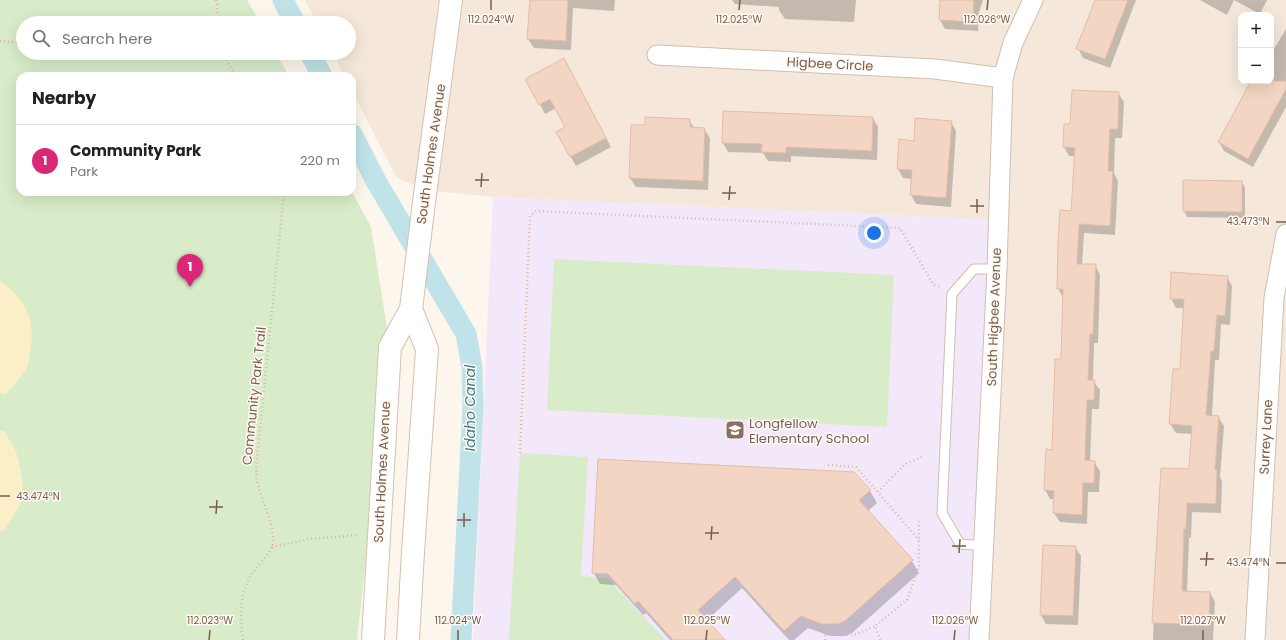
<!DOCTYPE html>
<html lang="en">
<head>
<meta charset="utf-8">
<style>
	:root { --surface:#fff; --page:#f6f6f6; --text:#222; --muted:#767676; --line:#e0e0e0; --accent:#db2777 }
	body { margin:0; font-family:Poppins,sans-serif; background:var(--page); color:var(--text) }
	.controls { position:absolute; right:12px; top:12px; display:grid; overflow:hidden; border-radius:8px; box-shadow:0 4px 16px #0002 }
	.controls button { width:36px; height:36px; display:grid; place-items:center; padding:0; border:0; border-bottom:1px solid var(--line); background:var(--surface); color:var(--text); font:20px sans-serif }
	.you { position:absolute; left:874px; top:233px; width:14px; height:14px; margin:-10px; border:3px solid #fff; border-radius:50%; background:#1a73e8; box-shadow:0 0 0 6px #1a73e833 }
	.badge { display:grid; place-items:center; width:26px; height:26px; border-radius:50%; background:var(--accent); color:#fff; font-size:13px; font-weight:700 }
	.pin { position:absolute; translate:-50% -33px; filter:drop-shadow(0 1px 2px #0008) }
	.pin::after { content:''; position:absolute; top:21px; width:14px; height:12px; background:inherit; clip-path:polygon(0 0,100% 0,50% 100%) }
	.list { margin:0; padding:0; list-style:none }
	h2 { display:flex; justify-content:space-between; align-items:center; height:52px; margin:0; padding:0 16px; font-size:17px }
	h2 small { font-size:13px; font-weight:400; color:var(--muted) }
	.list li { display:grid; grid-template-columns:26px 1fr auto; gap:12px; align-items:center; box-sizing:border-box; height:72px; padding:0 16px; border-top:1px solid var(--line) }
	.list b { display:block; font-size:15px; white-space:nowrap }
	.list p { margin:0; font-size:13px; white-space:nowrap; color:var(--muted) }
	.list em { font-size:13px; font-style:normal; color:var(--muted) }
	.icon { flex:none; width:22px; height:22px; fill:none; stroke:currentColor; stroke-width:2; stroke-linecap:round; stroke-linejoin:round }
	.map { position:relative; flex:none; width:1286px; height:640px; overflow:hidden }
	.search { position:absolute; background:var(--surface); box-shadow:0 4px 16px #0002; left:16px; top:16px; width:340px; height:44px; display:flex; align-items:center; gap:10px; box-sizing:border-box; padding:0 14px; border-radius:22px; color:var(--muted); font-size:15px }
	.panel { position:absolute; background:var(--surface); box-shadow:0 4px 16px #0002; left:16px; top:72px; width:340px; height:124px; border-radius:12px }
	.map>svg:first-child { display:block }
</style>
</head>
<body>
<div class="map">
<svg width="1286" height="640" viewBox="0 0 1286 640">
	<rect width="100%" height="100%" fill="#fdf6ec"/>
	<path fill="#f5e8da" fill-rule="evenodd" d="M305 0H1286V640H978L997 220 493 197 426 190 397 178 352 91V76H344L333 53H349V23H317ZM1241 15H1271V81H1241Z"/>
	<polygon fill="#f3e8fa" points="493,197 998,220 978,640 473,640"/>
	<g fill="#d8ecc9">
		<polygon points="0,0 247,0 260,23 23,23 23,53 276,53 289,76 20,76 20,192 352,192 371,227 390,347 357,640 0,640"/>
		<polygon points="554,259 894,275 887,427 547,410"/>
		<polygon points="520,453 588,457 581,576 607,578 666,640 509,640"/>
	</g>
	<g fill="#fcefc7">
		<path d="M0 281C26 298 36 322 30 352 29 357 29 363 27 367 24 375 12 387 6 394L0 393Z"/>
		<polygon points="0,431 4,431 16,451 23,482 20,505 4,530 0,532"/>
	</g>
	<g fill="#0003">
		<polygon points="531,0 615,0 614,11 573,8 571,50 534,48 528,39"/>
		<polygon points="732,0 856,0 854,22 785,19 779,10 779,7 735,4"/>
		<polygon points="941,0 983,0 979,12 978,31 945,29 940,20"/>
		<polygon points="1096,0 1136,0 1110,68 1083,58 1078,48"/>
		<polygon points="1200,0 1267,0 1260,14 1234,0 1227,15"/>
		<polygon points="1286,29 1286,107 1253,167 1224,151 1219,142 1252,81 1271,81 1271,54"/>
		<polygon points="569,68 611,147 576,166 571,157 567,128 556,108 545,114 540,104"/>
		<polygon points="1118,93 1124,102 1122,138 1115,138 1114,173 1118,181 1115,235 1084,233 1082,265 1095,265 1100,275 1098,343 1094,343 1093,381 1100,390 1099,409 1092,409 1090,462 1094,462 1100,471 1099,492 1088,492 1087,524 1060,522 1054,513 1055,499 1050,499 1045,490 1053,451 1062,360 1063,298 1058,288 1072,212 1076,156 1069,156 1064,147 1071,125"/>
		<polygon points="873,118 878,127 877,160 791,156 791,162 768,161 763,153 728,152 723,143"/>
		<polygon points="689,120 695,129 704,129 710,138 708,190 636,187 630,178 646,126"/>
		<polygon points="951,122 956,131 951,207 916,204 911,195 912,179 903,178 898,169 900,141 915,142"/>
		<polygon points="1242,182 1245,188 1245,218 1187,217 1184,211"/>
		<polygon points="1227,277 1232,286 1230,325 1221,324 1219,360 1215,360 1212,416 1218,417 1224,426 1220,477 1222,481 1221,513 1192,512 1191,538 1189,538 1187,592 1210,593 1215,602 1213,640 1153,640 1156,553 1190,470 1193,434 1176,433 1170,424 1181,370 1184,308 1176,308 1171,298"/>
		<polygon points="870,491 877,503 868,511 912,561 919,573 852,633 845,636 830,636 808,628 794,640 789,640 742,588 706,621 724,640 670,640 646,613 643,615 616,585 600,584 593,572"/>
		<polygon points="1075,547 1081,556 1078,625 1046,624 1041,615"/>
	</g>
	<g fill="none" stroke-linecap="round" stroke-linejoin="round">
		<g stroke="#bfe3e8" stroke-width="21">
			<polyline points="283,0 295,23"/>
			<polyline points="310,53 322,76"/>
			<polyline points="352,134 376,181 466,334 472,367 473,407 461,640"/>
		</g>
	</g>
	<g fill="#f3d5c3" stroke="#e6bba3">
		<polygon points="530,0 568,0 566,41 527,39"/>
		<polygon points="940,0 974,0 973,22 939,20"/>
		<polygon points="1095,0 1128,0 1105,59 1076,49"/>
		<polygon points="564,58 606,138 570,157 556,132 565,127 550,99 539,105 525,79"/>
		<polygon points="1251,81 1286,81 1286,89 1248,159 1218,142"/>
		<polygon points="1072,90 1119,92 1118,129 1110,129 1108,171 1113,171 1110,226 1079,224 1077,264 1096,264 1093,334 1090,334 1088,380 1095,380 1094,400 1087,400 1085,460 1095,461 1094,483 1083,483 1082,515 1053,513 1054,491 1044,490 1046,449 1052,450 1055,359 1061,359 1063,289 1057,289 1058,242 1060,210 1071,211 1075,148 1063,147 1064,124 1070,124"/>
		<polygon points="723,111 873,117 872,151 786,147 786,153 761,152 762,144 722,143"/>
		<polygon points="645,117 690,119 690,127 705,128 703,181 629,178 631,125 645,125"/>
		<polygon points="915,118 952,121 946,198 910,195 912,170 897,169 899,139 914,141"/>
		<polygon points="1183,180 1242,181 1242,212 1183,211"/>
		<polygon points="1171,272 1228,276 1225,316 1217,315 1214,351 1211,351 1206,415 1219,416 1215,470 1217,470 1216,504 1187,503 1186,529 1184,529 1182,591 1210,592 1209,625 1152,623 1161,468 1189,469 1192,426 1169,424 1173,369 1180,369 1184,299 1170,299"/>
		<polygon points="598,459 854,472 871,490 859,500 913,560 845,621 838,624 822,624 801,616 784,631 735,577 698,610 725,640 673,640 638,601 635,604 608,574 592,573"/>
		<polygon points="1043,545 1076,546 1073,616 1040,615"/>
	</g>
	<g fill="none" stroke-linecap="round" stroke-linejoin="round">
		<g stroke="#d1beb0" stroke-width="11">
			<polyline id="lane" points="985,546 960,544 942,513 952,294 974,269 997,269"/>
		</g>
		<g stroke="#d1beb0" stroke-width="21">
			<g id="street">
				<polyline points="657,55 935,69 1003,78"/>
				<polyline points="979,640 997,269 1003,78 1013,43 1033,0"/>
				<polyline points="1255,640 1274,298 1286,234"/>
			</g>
		</g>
		<g stroke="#d6c0b0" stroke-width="24">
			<g id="secondary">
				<polyline points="373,640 390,347 411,309 424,202 451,0"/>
				<polyline points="408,640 413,552 427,349 411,309"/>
			</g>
		</g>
		<g stroke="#d9b8a5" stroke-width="2.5" stroke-dasharray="1 3" stroke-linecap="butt">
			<polyline points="216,0 217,4 217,23"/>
			<polyline points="0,41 23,43"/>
			<polyline points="222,53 236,76"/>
			<polyline points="520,453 530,216 536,211 900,228 933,284 940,287"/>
			<polyline points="828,465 856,467 919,540"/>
			<polyline points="878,492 905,464 922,457"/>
			<polyline points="272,547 309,539 358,535"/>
			<path d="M243 640C240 619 239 593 252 574 257 567 269 554 272 547 278 532 260 497 257 481 256 477 257 473 256 469L284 192"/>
			<polyline points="825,640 826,633 854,635 875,626"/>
			<polyline points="880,640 875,626 907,600 919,566 919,519"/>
		</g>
		<use href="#lane" stroke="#fff" stroke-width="9"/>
		<use href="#street" stroke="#fff" stroke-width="19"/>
		<use href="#secondary" stroke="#fff" stroke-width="22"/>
	</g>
	<path fill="none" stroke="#7a5c4d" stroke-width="1.5" d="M491 10V0M739 10 740 0M987 10 988 0M475 180H489M481 187 482 173M722 193H736M729 200 730 186M970 206H984M977 213V199M1276 222H1286M0 496H10M209 507H223M216 514 217 500M457 520H471M464 527V513M705 533H719M711 540 712 526M952 546H966M959 553 960 539M1200 559H1214M1276 563H1286M1206 566 1207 552M209 640 210 630M458 640V630M706 640 707 630M954 640 955 630M1203 640V630"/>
	<defs>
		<g id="school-square" transform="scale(1)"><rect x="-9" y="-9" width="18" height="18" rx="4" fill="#8d6e63" stroke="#fffaf3"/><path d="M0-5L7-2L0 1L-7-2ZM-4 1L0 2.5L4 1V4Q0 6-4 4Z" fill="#fff"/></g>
	</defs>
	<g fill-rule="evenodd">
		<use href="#school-square" x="735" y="430"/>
	</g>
	<g text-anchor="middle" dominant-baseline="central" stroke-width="3" stroke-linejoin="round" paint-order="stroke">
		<g font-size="13" fill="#7a5c4d" stroke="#fffaf3">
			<text transform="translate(830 64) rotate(3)">Higbee Circle</text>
			<text transform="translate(431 154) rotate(-82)">South Holmes Avenue</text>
			<text transform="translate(994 317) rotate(-88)">South Higbee Avenue</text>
			<text transform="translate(254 396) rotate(-84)">Community Park Trail</text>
			<text transform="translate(1266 437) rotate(-87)">Surrey Lane</text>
			<text transform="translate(382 472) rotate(-87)">South Holmes Avenue</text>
		</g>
		<g font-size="13" fill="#785e54" stroke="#fffaf3" text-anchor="start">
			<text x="749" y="423">Longfellow<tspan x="749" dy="15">Elementary School</tspan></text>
		</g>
		<g font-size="14" font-style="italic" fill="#437c86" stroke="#fffaf3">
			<text transform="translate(470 408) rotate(-90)">Idaho Canal</text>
		</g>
	</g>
	<g font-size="10" text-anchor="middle" fill="#7a5c4d" stroke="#fffaf3" stroke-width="3" stroke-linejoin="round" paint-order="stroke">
		<text x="491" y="23">112.024°W</text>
		<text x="739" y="23">112.025°W</text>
		<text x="987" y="23">112.026°W</text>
		<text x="1248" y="225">43.473°N</text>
		<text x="38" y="500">43.474°N</text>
		<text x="1248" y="566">43.474°N</text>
		<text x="210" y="624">112.023°W</text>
		<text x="458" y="624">112.024°W</text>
		<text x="707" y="624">112.025°W</text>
		<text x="955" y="624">112.026°W</text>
		<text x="1203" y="624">112.027°W</text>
	</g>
</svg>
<div class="controls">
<button>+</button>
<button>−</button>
</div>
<div class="you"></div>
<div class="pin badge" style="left:190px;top:287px">1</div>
<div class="search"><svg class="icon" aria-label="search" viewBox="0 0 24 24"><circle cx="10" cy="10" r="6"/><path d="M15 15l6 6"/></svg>Search here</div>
<section class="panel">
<h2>Nearby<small></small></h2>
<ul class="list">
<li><span class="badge">1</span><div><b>Community Park</b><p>Park</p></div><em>220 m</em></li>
</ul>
</section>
</div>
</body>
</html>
